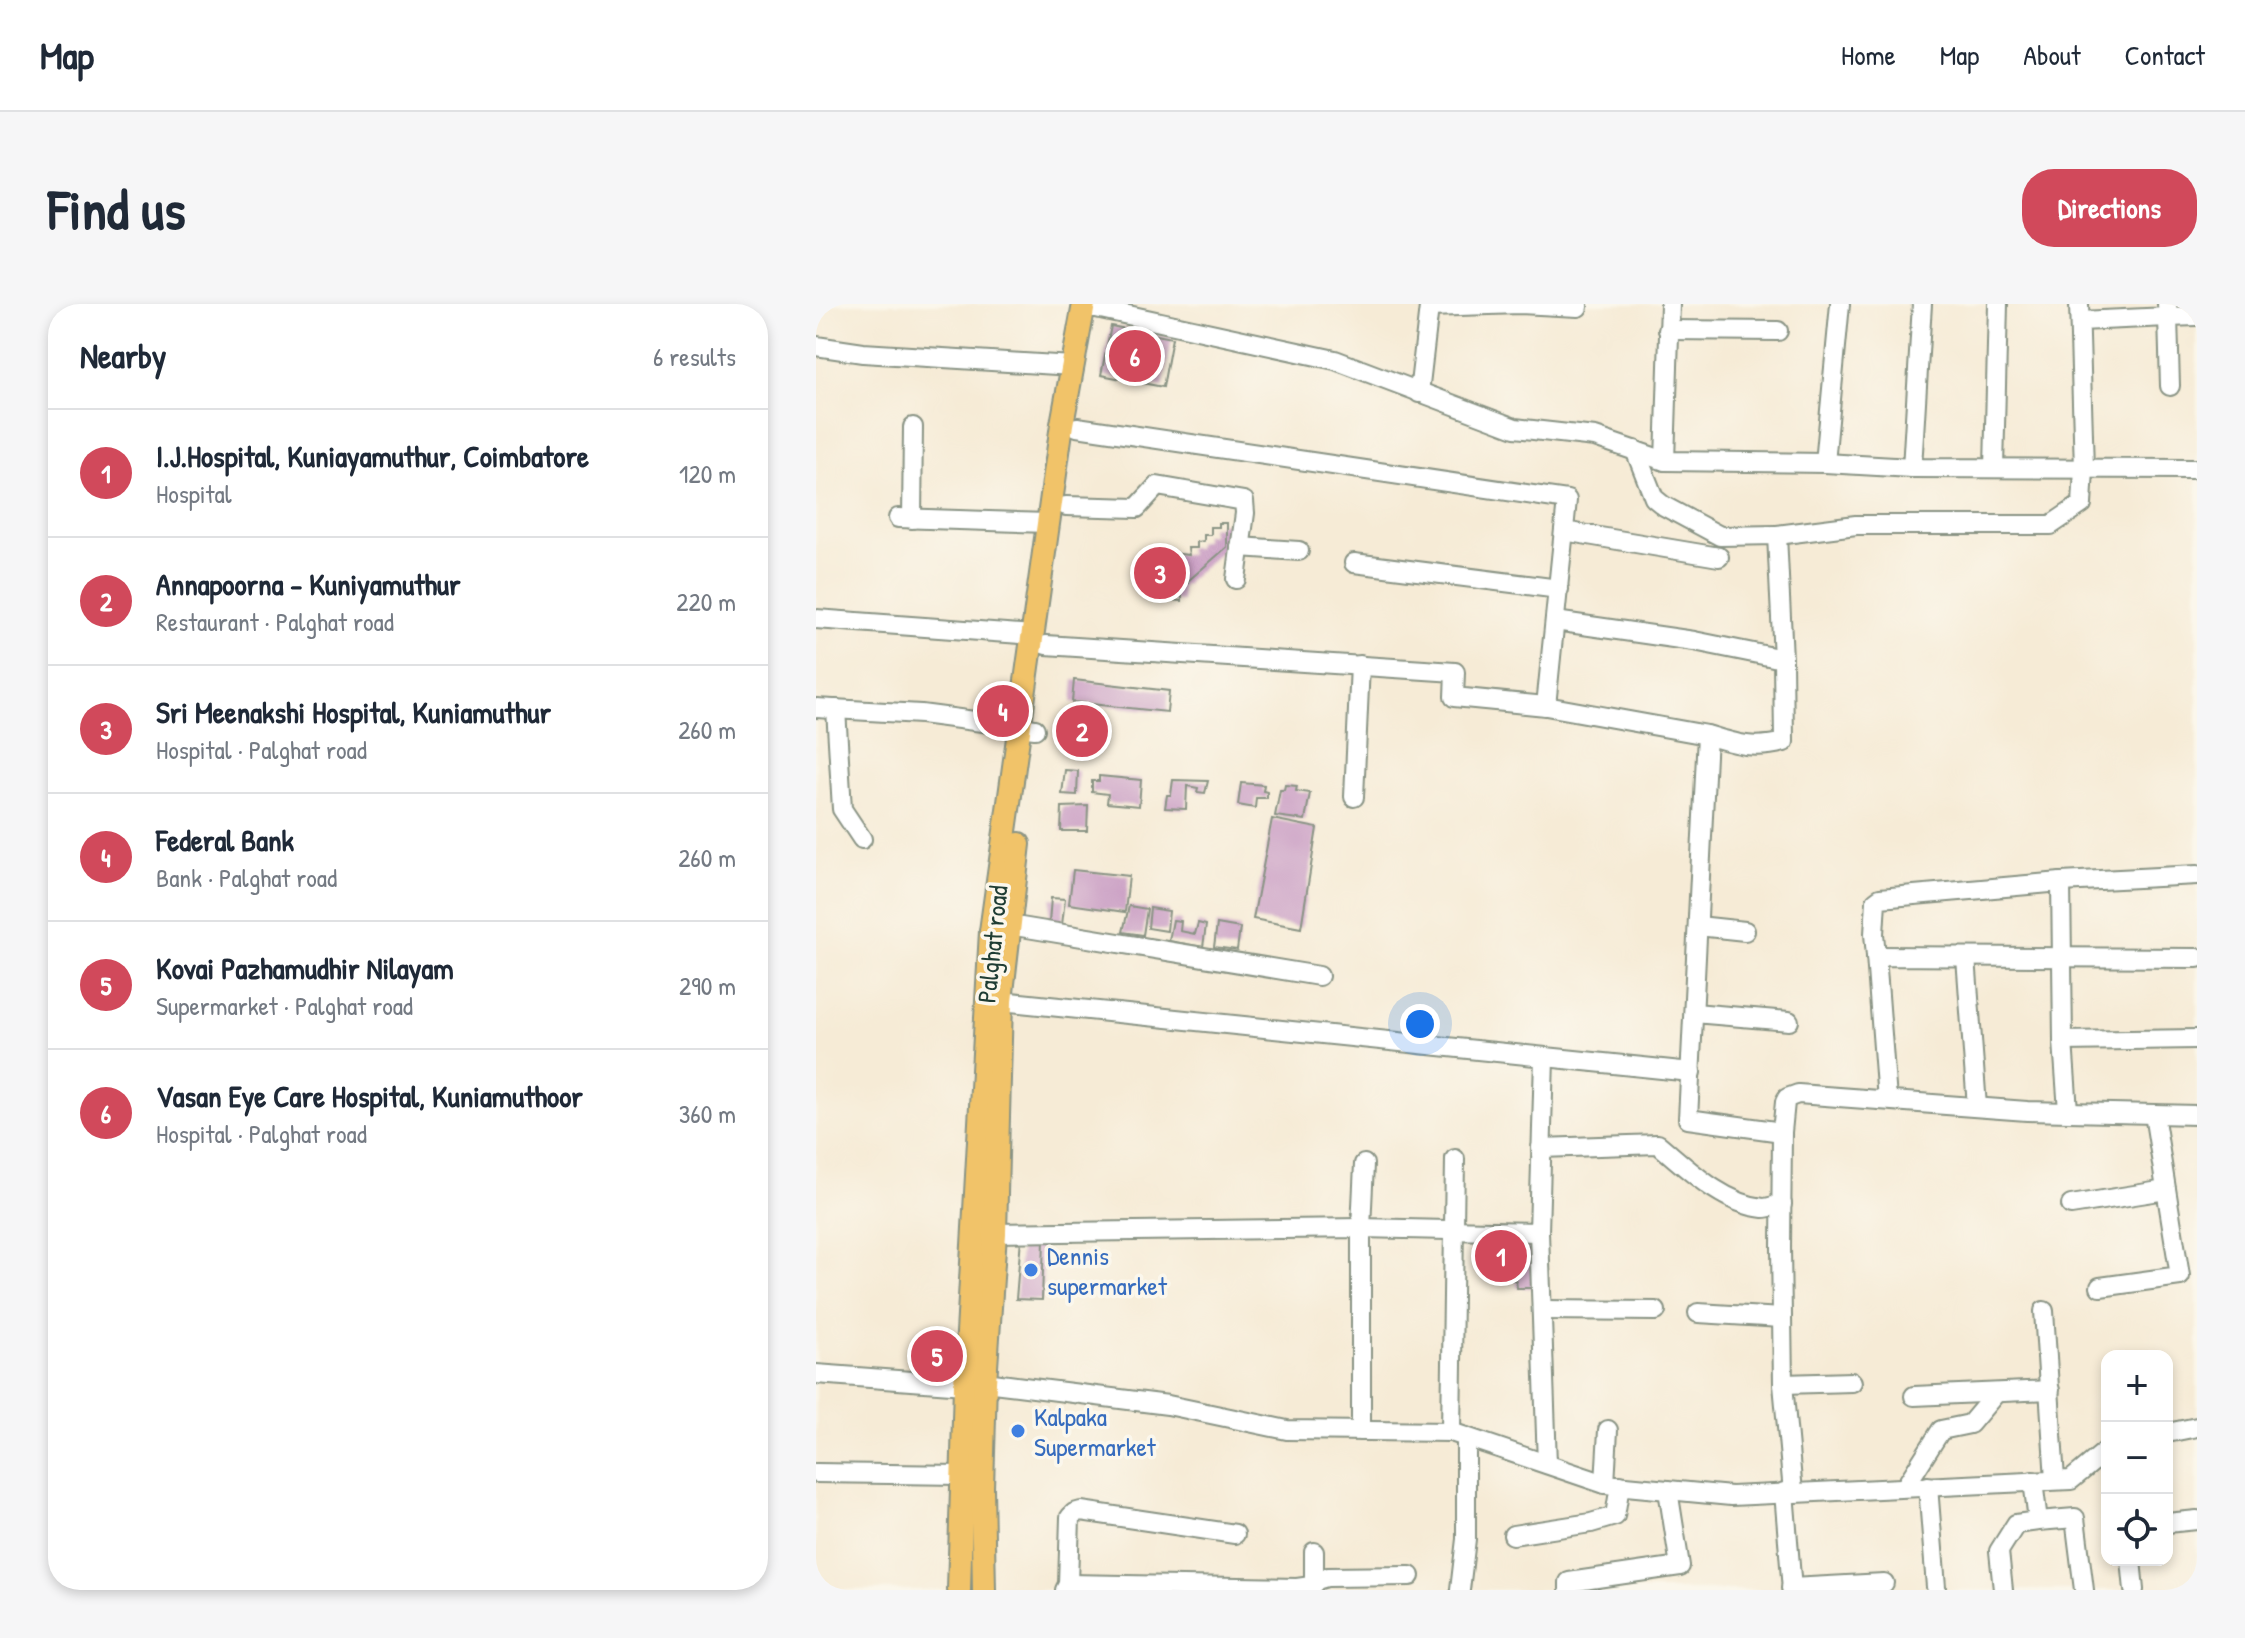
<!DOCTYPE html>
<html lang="en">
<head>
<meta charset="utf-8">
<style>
	:root { --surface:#fff; --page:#f6f6f7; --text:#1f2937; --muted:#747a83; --line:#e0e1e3; --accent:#d1495b }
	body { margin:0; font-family:"Patrick Hand",sans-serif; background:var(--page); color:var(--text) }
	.controls { position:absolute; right:24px; bottom:24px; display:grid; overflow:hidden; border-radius:16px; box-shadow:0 4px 12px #0003 }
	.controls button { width:72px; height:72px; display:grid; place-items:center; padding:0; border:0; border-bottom:2px solid var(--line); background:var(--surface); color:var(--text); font:40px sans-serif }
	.you { position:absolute; left:604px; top:720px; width:28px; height:28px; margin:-20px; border:6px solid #fff; border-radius:50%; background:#1a73e8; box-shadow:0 0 0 12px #1a73e833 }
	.badge { display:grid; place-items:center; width:52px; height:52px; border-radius:50%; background:var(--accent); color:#fff; font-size:26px; font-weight:700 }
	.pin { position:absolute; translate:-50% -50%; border:4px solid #fff; box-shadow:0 2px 8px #0006 }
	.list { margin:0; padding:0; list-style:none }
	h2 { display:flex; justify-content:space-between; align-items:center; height:104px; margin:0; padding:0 32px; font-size:34px }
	h2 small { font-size:26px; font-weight:400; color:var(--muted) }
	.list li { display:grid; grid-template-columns:52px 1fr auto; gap:24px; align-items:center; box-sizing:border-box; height:128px; padding:0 32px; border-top:2px solid var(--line) }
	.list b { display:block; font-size:30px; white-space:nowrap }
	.list p { margin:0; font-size:26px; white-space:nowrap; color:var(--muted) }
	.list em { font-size:26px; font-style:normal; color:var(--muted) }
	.icon { flex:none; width:44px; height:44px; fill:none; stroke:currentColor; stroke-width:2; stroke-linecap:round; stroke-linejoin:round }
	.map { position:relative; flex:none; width:1381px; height:1286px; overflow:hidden; border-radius:32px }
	header { display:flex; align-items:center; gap:48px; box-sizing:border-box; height:112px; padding:0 40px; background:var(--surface); border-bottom:2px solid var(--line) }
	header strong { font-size:38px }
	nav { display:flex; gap:44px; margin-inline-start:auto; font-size:28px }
	.intro { display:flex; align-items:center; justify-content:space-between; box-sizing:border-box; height:192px; padding:0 48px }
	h1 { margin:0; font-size:56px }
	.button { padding:20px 36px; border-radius:32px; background:var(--accent); color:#fff; font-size:28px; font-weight:700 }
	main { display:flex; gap:48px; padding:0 48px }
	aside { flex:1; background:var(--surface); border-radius:32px; box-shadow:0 4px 12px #0003 }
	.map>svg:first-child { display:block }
</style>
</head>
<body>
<header>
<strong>Map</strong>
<nav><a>Home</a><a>Map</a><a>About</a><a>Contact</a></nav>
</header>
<div class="intro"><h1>Find us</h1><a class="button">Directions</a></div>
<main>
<aside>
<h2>Nearby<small>6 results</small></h2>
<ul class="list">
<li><span class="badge">1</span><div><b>I.J.Hospital, Kuniayamuthur, Coimbatore</b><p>Hospital</p></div><em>120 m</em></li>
<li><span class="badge">2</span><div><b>Annapoorna - Kuniyamuthur</b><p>Restaurant · Palghat road</p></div><em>220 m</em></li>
<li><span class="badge">3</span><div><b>Sri Meenakshi Hospital, Kuniamuthur</b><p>Hospital · Palghat road</p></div><em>260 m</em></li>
<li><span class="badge">4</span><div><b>Federal Bank</b><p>Bank · Palghat road</p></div><em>260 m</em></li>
<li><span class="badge">5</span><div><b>Kovai Pazhamudhir Nilayam</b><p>Supermarket · Palghat road</p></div><em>290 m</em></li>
<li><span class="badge">6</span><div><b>Vasan Eye Care Hospital, Kuniamuthoor</b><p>Hospital · Palghat road</p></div><em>360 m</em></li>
</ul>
</aside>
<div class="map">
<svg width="1381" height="1286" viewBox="0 0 1381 1286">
	<rect width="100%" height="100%" fill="#fbf7ec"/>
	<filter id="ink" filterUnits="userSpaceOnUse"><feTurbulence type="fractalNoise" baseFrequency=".0125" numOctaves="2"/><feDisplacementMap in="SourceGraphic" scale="16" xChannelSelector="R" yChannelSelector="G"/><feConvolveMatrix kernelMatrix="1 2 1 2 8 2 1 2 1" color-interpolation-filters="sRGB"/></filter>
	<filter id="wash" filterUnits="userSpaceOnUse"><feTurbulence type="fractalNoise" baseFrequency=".006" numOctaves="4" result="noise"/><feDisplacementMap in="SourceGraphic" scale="32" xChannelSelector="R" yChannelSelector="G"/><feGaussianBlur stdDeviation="1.8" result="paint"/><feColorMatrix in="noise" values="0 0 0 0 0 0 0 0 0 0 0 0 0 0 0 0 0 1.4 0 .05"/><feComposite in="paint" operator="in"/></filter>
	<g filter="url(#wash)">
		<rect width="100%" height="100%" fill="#f6ebd6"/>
		<g id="blocks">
			<g fill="#ca9fc4">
				<polygon points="295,22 356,34 347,83 285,71"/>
				<polygon points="403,219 411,219 411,243 372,277 372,280 366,281 366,297 353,296 354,284 326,284 327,262 346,263 347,248 373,251 372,244 381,244 381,238 388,237 388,231 395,231 395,223 403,223"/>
				<polygon points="258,376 353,387 351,408 256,398"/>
				<polygon points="249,466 262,467 261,491 246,490"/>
				<polygon points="283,472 325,476 323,502 291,499 292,490 276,488 276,477 283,477"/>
				<polygon points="357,476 392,477 389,489 381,488 382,484 371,482 370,505 349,504 351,491 355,491"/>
				<polygon points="425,479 448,481 447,487 451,488 451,494 440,494 439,504 422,501"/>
				<polygon points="469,481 481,482 480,487 494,489 489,516 459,512 464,486 468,486"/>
				<polygon points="272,502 271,527 245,527 246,503"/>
				<polygon points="456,515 501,524 485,624 437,615"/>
				<polygon points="257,566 313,572 309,608 253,600"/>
				<polygon points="235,594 249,595 246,621 233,619"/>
				<polygon points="313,602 331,605 327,631 307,628"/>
				<polygon points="334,604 353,607 351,627 332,624"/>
				<polygon points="357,616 365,617 364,627 379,630 382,619 390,621 387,643 353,637"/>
				<polygon points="401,620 424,624 421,646 398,643"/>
				<polygon points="205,934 228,936 226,996 200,995"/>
				<polygon points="722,941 723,984 701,984 700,976 683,976 683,960 676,961 675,942"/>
			</g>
		</g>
	</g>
	<g filter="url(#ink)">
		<use href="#blocks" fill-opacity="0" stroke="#8a9485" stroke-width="2"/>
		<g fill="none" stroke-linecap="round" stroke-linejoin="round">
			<g stroke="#8a9485" stroke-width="22">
				<g id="minor">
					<polyline points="267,4 280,4 519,56 699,124 779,133 849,157 1009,159 1096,164 1381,165"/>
					<polyline points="1264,17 1352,13 1351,0"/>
					<polyline points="852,26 962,27"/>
					<polyline points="0,42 47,49 257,62"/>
					<polyline points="1354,82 1352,13 1381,12"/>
					<polyline points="603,89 613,3 704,0 762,3 762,0"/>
					<polyline points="261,123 751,196 730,402 891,431 872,815 966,828 965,944 967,1080 977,1188"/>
					<path d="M819 146 838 194 848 202 904 232 961 231 967 355 968 438C938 446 920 440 891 431"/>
					<polyline points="849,157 854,0"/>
					<polyline points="1009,159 1024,0"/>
					<polyline points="1096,164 1106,0"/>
					<polyline points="1178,164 1182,0"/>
					<polyline points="250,202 321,204 341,182 428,197 429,209 420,275"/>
					<polyline points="82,214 232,219"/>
					<polyline points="96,215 97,123"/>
					<polyline points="748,227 903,253"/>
					<polyline points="961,231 1040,221 1235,221 1266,200 1268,165 1263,0"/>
					<polyline points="424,243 483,247"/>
					<polyline points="538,259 743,285"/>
					<polyline points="0,315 217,331"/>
					<polyline points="739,317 878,337 967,355"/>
					<polyline points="230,341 639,368 638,393 730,402"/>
					<polyline points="0,404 105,410 219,425"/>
					<polyline points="20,405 26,505 46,535"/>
					<polyline points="538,493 544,361"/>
					<polyline points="1245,578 1247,737 1252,807"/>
					<polyline points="193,621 503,672"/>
					<polyline points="882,622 929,627"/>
					<polyline points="1060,652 1058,630 1060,597 1064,594 1245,578 1381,571"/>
					<polyline points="1150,653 1161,803"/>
					<polyline points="185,697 875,768"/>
					<polyline points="878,709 973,717"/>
					<polyline points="1247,737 1381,735"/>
					<polyline points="1071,796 1060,652 1381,654"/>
					<polyline points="966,828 969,798 971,794 982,790 1211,807 1381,811"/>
					<path d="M725 844 842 840C871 864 907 900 947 904 953 904 960 901 966 900"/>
					<polyline points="1255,901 1350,886"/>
					<polyline points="723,928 731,1160"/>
					<polyline points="179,929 545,924 723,928 728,754"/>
					<polyline points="1284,983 1364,972 1338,810"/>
					<polyline points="726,1006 840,1007"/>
					<polyline points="1228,1007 1239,1176"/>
					<polyline points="882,1009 966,1014"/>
					<polyline points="0,1070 149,1081 169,1078 352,1101 471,1126 635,1128 789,1180 915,1192 1255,1176 1291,1146"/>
					<polyline points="967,1080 1036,1078"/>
					<polyline points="1098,1092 1234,1086"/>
					<polyline points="545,1127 545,924 548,860"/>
					<polyline points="635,1128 639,855"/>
					<polyline points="1351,1129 1381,1123"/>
					<polyline points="0,1169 146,1171"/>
					<polyline points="789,1180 792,1126"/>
					<polyline points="1112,1182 1120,1283"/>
					<polyline points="1089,1183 1125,1126 1154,1120 1180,1089"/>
					<polyline points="968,1188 976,1286"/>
					<polyline points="1222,1217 1259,1214 1268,1286"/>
					<polyline points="1351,1219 1381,1216"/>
					<polyline points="697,1231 775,1219 799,1212 804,1181"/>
					<polyline points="498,1248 498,1279"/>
					<polyline points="1315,1256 1318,1286"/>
					<polyline points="252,1280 481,1284 495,1282 501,1276 511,1273 594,1272"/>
					<polyline points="975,1284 1068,1279"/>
					<polyline points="249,1286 252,1280 254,1213 258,1209 265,1207 419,1230"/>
					<polyline points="644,1286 650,1235 650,1133"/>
					<polyline points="753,1286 753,1278 864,1262 852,1186"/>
					<polyline points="1187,1286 1183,1247 1200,1220 1222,1217 1217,1177"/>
				</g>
			</g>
			<g stroke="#8a9485" stroke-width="26">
				<g id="major">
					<polyline points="143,1286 149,1081 175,627 246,120 268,0"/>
					<polyline points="168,1286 166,1184 169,1078 179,929 185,697 203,540"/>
				</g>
			</g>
			<use href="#minor" stroke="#fff" stroke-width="18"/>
			<use href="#major" stroke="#f1c369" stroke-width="22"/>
		</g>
	</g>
	<g fill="#3f7fe0" stroke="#fbf7ec" stroke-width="3">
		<circle cx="215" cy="966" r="8"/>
		<circle cx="202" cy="1127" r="8"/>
	</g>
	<g text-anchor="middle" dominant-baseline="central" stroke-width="7" stroke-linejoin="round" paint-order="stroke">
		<g font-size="26" fill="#1f3d34" stroke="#fbf7ec">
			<text transform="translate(176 640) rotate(-84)">Palghat road</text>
		</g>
		<g font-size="26" fill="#366cbe" stroke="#fbf7ec" text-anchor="start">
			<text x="231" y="951">Dennis<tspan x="231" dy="30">supermarket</tspan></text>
			<text x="218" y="1112">Kalpaka<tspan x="218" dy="30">Supermarket</tspan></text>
		</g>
	</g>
</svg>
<div class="controls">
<button>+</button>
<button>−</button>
<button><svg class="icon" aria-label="locate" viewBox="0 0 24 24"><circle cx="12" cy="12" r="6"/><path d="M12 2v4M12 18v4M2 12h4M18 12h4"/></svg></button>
</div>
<div class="you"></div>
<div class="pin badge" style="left:685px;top:952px">1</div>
<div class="pin badge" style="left:266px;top:427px">2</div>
<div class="pin badge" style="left:344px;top:269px">3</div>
<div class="pin badge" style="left:187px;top:407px">4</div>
<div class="pin badge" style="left:121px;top:1052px">5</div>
<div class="pin badge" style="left:319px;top:52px">6</div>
</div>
</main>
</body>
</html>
